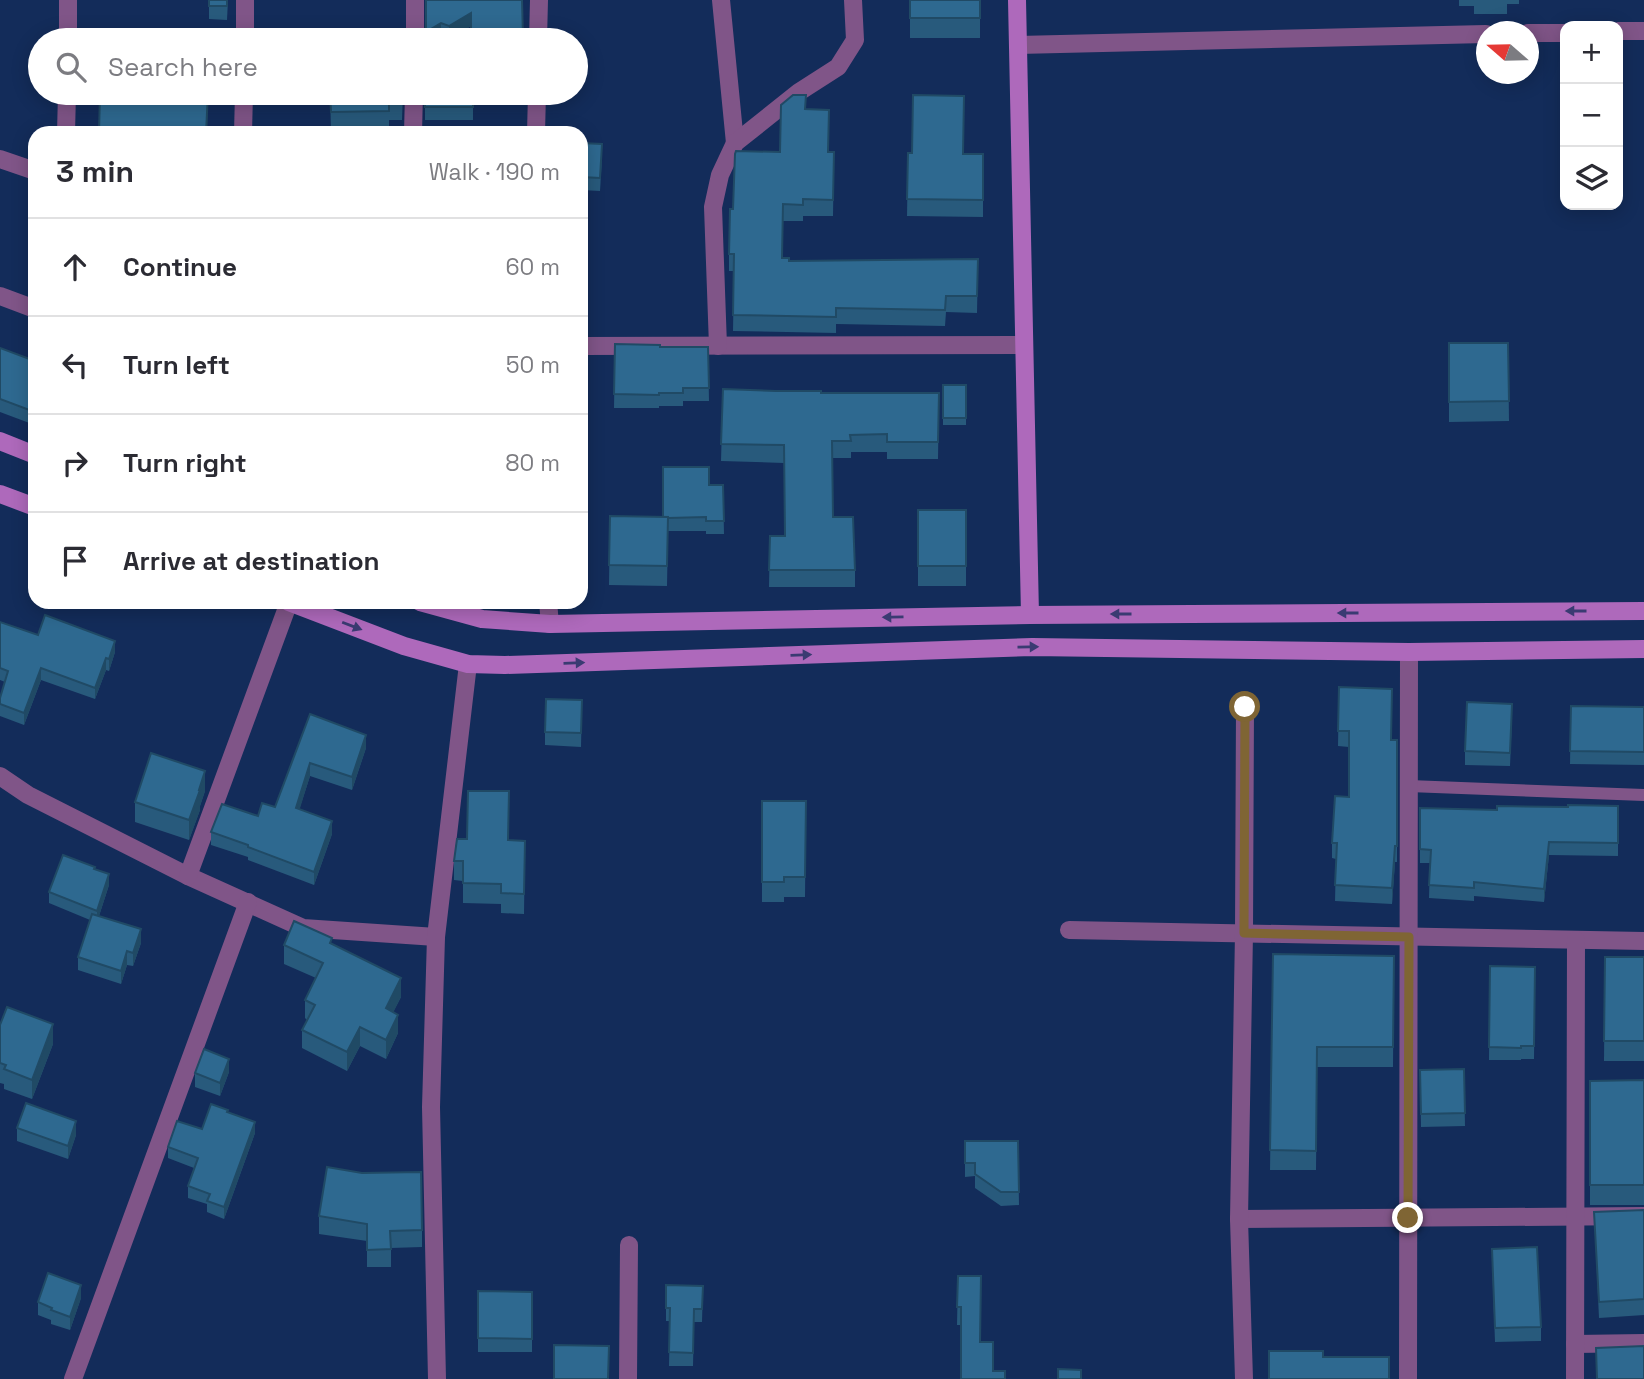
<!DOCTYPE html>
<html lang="en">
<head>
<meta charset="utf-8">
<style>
	:root { --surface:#fff; --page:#f2f2f3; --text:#2b2b33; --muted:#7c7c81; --line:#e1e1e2 }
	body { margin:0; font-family:"Space Grotesk",sans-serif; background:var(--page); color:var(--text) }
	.controls { position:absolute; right:21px; top:21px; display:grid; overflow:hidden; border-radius:14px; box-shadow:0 4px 18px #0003 }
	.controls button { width:63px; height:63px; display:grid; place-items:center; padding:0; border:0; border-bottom:2px solid var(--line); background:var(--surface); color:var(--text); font:35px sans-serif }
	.compass { position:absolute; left:1476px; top:21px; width:63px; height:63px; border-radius:50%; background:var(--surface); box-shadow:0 4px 18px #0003; rotate:290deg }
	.stop { position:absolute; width:21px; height:21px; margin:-16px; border:5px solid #7f6534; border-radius:50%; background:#fff }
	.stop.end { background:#7f6534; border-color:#fff; box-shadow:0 2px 7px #0008 }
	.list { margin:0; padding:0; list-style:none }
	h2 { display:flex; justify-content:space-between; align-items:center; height:91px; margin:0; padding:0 28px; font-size:30px }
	h2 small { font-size:23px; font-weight:400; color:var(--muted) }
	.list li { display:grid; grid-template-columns:46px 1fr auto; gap:21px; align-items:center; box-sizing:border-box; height:98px; padding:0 28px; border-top:2px solid var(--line) }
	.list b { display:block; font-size:26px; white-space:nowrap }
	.list em { font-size:23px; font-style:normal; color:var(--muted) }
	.icon { flex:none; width:38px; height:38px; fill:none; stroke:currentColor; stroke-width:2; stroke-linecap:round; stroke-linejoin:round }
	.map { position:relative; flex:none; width:1644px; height:1379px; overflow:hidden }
	.search { position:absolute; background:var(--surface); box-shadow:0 4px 18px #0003; left:28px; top:28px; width:560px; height:77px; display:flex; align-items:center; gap:18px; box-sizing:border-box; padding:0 24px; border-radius:38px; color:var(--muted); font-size:26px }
	.panel { position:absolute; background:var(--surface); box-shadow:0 4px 18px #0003; left:28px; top:126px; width:560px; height:483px; border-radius:21px }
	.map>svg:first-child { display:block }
</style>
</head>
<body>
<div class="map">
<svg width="1644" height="1379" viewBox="0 0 1644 1379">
	<rect width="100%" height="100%" fill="#132c5a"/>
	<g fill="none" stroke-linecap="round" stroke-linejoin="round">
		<polyline stroke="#805588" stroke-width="12" points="1409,786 1644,795"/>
		<g stroke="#805588" stroke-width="18">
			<polyline points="721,0 735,143"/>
			<polyline points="1618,31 1644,31"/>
			<polyline points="1528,33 1565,33"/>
			<polyline points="68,40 68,0"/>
			<polyline points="245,40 245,0"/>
			<polyline points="415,40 415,0"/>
			<polyline points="538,40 539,0"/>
			<polyline points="1018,45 1486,34"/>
			<polyline points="66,133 67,93"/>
			<polyline points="243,133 244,93"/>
			<polyline points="413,133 414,93"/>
			<polyline points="536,133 537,93"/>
			<polyline points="0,159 35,171"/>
			<polyline points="0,296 35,309"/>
			<polyline points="581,346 1024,345"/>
			<polyline points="718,346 713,207 720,175 735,143 799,92 838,67 855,40 853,0"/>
			<polyline points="548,602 550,624"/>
			<polyline points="0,776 28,795 188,876 303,928 436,937"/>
			<polyline points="188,876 289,602"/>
			<polyline points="1069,930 1644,941"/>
			<polyline points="1239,1219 1644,1216"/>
			<polyline points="1575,1344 1644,1343"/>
			<polyline points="73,1379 248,902"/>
			<polyline points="437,1379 431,1107 436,937 468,664"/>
			<polyline points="628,1379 629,1245"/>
			<polyline points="1244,1379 1239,1219 1244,933 1245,707"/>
			<polyline points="1408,1379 1409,652"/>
			<polyline points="1575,1379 1576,940"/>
		</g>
		<g stroke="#ae69bb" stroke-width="18">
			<polyline points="1017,0 1030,615"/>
			<polyline points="0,441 35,455"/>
			<polyline points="0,494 35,507"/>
			<polyline points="289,602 404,646 468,664 505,665 1032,647 1409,652 1644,649"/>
			<polyline points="420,602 482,619 550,624 1030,615 1644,611"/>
		</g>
	</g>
	<g fill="#285a7c">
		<polygon points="228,0 227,20 209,19 209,6"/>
		<polygon points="522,0 523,40 471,40 471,26 449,39 441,37 435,40 424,40 426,27"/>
		<rect x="910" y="0" width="70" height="38"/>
		<polygon points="1459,0 1519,0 1519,4 1507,4 1507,14 1474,14 1474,6 1459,6"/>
		<polygon points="330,93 403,93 402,120 389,120 389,131 331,132"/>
		<rect x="425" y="93" width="48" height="27"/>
		<polygon points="806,109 829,152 834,152 833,216 803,216 803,221 783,221 782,258 789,261 978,259 977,313 946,312 945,326 836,324 836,333 733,331 734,271 729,271 729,254 733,209 780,152"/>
		<polygon points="581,143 602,157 600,191 581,190"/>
		<polygon points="908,153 983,154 983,217 907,216"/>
		<polygon points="1449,343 1508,343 1509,421 1449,422"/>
		<polygon points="615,344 660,347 708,347 709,401 683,401 683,406 659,406 659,408 614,408"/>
		<polygon points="0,348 35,361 32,424 0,412"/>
		<rect x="943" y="385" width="23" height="40"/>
		<polygon points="723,389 821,393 939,393 938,459 887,459 887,452 851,452 851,458 833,458 833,517 855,570 855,587 769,587 770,536 785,536 784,463 721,461"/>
		<polygon points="709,485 723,485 724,534 706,534 706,531 668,531 667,586 609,585 610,516 663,517"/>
		<rect x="918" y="510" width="48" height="76"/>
		<polygon points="0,622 38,635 115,652 109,671 106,670 95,699 41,680 24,725 0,716 0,698 5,682 0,680"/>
		<polygon points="1339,687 1391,740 1397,740 1397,862 1395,862 1392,904 1335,901 1336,859 1332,858 1332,843 1349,797 1349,747 1338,746"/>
		<polygon points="582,700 581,747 545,745 545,732"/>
		<polygon points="1571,706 1644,707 1644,765 1570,764"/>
		<polygon points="310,714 366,748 352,790 310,776 299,810 332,834 314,885 248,860 248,857 211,845 211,832 258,816 275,807"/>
		<polygon points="1512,717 1510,766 1465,765 1465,751"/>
		<polygon points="205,791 200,806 200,810 189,840 135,822 135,802"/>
		<polygon points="762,801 806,801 805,897 784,897 784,902 762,902"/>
		<polygon points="1618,806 1618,856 1549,855 1544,902 1474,896 1474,901 1429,898 1430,863 1420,863 1420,808 1497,810"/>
		<polygon points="508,840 525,841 524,914 501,913 501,904 463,903 463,881 454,880 454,861"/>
		<polygon points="95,869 109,885 99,916 141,943 133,966 127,965 121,984 78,970 78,957 90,920 49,903 49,892"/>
		<polygon points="332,944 401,997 393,1012 398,1033 386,1059 360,1046 347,1071 302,1048 302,1030 307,1020 305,1018 305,1000 316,978 284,964 284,945"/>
		<polygon points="1273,954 1394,956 1393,1067 1317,1067 1316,1170 1270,1170"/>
		<polygon points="1605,957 1644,957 1644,1061 1604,1061"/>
		<polygon points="1490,966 1535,967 1534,1059 1521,1059 1521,1060 1489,1060"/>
		<polygon points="0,1025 53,1044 32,1099 4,1089 4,1084 0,1083"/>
		<polygon points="1464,1069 1465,1126 1421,1127 1420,1070"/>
		<polygon points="229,1072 220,1096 195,1087 195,1073"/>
		<polygon points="1644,1080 1644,1205 1590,1205 1590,1081"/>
		<polygon points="228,1112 255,1133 224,1219 207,1212 207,1204 188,1198 188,1186 194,1168 168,1158 168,1147 202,1129"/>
		<polygon points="17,1128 76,1135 68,1159 17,1141"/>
		<polygon points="965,1141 1018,1141 1019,1205 1001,1206 975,1188 975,1176 965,1177"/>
		<polygon points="1644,1210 1644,1315 1599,1318 1594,1212"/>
		<polygon points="319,1216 422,1230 422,1247 391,1248 391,1267 367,1267 367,1241 319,1234"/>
		<polygon points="1492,1263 1541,1327 1541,1341 1495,1342"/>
		<polygon points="958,1276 980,1342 993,1371 961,1379 961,1325 957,1325"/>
		<polygon points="666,1285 703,1286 702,1322 694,1322 693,1366 669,1366 670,1321 666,1321"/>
		<polygon points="478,1291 532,1292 532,1352 478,1352"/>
		<polygon points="81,1298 70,1330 51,1324 51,1320 38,1315 38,1302"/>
	</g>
	<g fill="#204a65">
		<polygon points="471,13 471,26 449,39 449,26"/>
		<polygon points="441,23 441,37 435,40 424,40 424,33"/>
		<polygon points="208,93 207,133 206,133"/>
		<polygon points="35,403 35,416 32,424 32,411"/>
		<polygon points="115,641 115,652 109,671 109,659"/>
		<polygon points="106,658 106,670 95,699 95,688"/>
		<polygon points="41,668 41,680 24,725 24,713"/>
		<polygon points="366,735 366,748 352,790 352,777"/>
		<polygon points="310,763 310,776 296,821 296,808"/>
		<polygon points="205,771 205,791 200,806 200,810 189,840 189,820"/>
		<polygon points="332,821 332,834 314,885 314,872"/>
		<polygon points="1549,842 1549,855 1544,902 1544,889"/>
		<polygon points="1395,846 1395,862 1392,904 1392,888"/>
		<polygon points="109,874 109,885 97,922 97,911"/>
		<polygon points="141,929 141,943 133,966 133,953"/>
		<polygon points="127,951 127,965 121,984 121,971"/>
		<polygon points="401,978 401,997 386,1027 386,1008"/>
		<polygon points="398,1015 398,1033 386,1059 386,1040"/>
		<polygon points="53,1024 53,1044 32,1099 32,1080"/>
		<polygon points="360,1027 360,1046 347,1071 347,1052"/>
		<polygon points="229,1059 229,1072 220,1096 220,1083"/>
		<polygon points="76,1121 76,1135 68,1159 68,1146"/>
		<polygon points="255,1122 255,1133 224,1219 224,1207"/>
		<polygon points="81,1285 81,1298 70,1330 70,1317"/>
	</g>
	<g fill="#2e6990" stroke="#204a65" stroke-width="2">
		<rect x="209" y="0" width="18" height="6"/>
		<polygon points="426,0 522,0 523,38 471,40 471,13 449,26 441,23 424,33 426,27"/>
		<rect x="910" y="0" width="70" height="18"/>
		<polygon points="100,93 208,93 206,133 99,133"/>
		<polygon points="330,93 402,93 402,100 389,100 389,111 331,112"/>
		<rect x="425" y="93" width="48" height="14"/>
		<polygon points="793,95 806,95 805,109 829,110 828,152 834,152 833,200 803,199 803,205 783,204 782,258 789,258 789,261 978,259 977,296 946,296 945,310 836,308 836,317 733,315 734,254 729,254 730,209 733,209 735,154 736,151 780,152 781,105"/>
		<polygon points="913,95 964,96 963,154 983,154 983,200 907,199 908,153 912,153"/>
		<polygon points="581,143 602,144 600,178 581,177"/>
		<polygon points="1449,343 1508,343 1509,401 1449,402"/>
		<polygon points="615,344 660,345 660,347 708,347 709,388 683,388 683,393 659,393 659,395 614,394"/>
		<polygon points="0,348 35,361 35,403 32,411 0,399"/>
		<rect x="943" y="385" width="23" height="33"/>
		<polygon points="723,389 776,391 821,391 821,393 939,393 938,442 887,442 887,434 850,435 851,441 832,441 833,517 853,517 855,570 769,570 770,536 785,536 784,445 721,444"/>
		<polygon points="663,467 709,467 709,485 723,485 724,521 706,521 706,517 668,518 668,517 663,517"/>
		<rect x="918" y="510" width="48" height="56"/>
		<polygon points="610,516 668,517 667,566 609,565"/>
		<polygon points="45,615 115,641 109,659 106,658 95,688 41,668 24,713 0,704 0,698 8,671 0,668 0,622 38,635"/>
		<polygon points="1339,687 1392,689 1391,740 1397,740 1397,846 1395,846 1392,888 1335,885 1337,843 1332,843 1335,796 1349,797 1349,731 1338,731"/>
		<polygon points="546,699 582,700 581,733 545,732"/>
		<polygon points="1467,702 1512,704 1510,753 1465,751"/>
		<polygon points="1571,706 1644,707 1644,752 1570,751"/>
		<polygon points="310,714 366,735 352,777 310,763 296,808 332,821 314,872 248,847 248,845 211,832 222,804 258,816 262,803 275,807"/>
		<polygon points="151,753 205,771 199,790 200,790 189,820 135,802"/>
		<polygon points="468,791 509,791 508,840 525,841 524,894 501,893 501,884 463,883 463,861 454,861 457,839 467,839"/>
		<polygon points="762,801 806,801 805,877 784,877 784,882 762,882"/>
		<polygon points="1568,805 1618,806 1618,843 1549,842 1544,889 1474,882 1474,888 1429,885 1431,850 1420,849 1420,808 1497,810 1497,806 1568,807"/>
		<polygon points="63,855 95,867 94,869 109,874 97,911 49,892"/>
		<polygon points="92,914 141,929 133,953 127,951 121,971 78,957"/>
		<polygon points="294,921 332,938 330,943 401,978 386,1008 398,1015 386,1040 360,1027 347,1052 302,1030 315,1005 305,1000 323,963 284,945"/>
		<polygon points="1273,954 1394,956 1393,1047 1317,1047 1316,1151 1270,1150"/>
		<polygon points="1605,957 1644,957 1644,1041 1604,1041"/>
		<polygon points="1490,966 1535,967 1534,1046 1521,1046 1521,1048 1489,1047"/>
		<polygon points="7,1007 53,1024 32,1080 4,1069 6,1065 0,1063 0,1025"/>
		<polygon points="204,1049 229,1059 220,1083 195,1073"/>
		<polygon points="1464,1069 1465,1113 1421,1114 1420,1070"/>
		<polygon points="1644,1080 1644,1185 1590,1185 1590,1081"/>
		<polygon points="26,1103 76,1121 68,1146 17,1128"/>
		<polygon points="211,1104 228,1110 227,1112 255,1122 224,1207 207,1201 210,1194 188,1186 198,1158 168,1147 177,1121 202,1129"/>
		<polygon points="965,1141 1018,1141 1019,1192 1001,1192 975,1174 975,1163 965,1163"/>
		<polygon points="327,1167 362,1173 421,1172 422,1230 390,1231 391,1249 367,1250 367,1224 319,1216"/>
		<polygon points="1644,1210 1644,1299 1599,1302 1594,1212"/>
		<polygon points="1537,1247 1541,1327 1495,1328 1492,1249"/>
		<polygon points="48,1273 81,1285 70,1317 51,1310 52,1308 38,1302"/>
		<polygon points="958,1276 981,1276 980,1342 993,1342 993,1371 1005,1371 1005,1379 961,1379 961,1307 957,1307"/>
		<polygon points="666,1285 703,1286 702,1309 694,1309 693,1353 669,1352 670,1308 666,1308"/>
		<polygon points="478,1291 532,1292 532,1339 478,1338"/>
		<polygon points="554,1345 609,1346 608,1379 554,1379"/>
		<polygon points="1644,1346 1644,1379 1597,1379 1596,1348"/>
		<polygon points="1269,1351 1323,1351 1323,1357 1389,1357 1389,1379 1269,1379"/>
		<polygon points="1058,1369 1081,1370 1081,1379 1058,1379"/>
	</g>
	<defs><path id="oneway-solid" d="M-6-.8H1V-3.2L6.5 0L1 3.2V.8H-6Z" transform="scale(1.75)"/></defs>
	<g fill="#3a3b72">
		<use href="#oneway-solid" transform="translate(1576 611) rotate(180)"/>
		<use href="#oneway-solid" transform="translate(1348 613) rotate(180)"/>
		<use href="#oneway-solid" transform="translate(1121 614) rotate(180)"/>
		<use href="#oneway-solid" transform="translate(893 617) rotate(179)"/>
		<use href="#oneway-solid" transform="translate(352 626) rotate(21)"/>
		<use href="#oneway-solid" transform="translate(1028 647) rotate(-1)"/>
		<use href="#oneway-solid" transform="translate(801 655) rotate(-2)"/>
		<use href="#oneway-solid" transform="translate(574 663) rotate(-2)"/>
	</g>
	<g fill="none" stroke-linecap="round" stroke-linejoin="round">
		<polyline stroke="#7f6534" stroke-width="9" points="1245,707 1244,933 1409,937 1408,1218"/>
	</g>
</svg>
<div class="controls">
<button>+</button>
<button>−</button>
<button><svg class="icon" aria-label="layers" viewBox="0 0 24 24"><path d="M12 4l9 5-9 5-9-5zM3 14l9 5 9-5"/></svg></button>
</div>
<svg class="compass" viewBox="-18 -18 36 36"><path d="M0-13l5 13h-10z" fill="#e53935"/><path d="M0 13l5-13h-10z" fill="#7c7c81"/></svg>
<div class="stop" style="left:1245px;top:707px"></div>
<div class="stop end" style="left:1408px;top:1218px"></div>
<div class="search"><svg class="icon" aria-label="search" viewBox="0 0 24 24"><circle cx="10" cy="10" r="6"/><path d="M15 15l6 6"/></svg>Search here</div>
<section class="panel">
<h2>3 min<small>Walk · 190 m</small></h2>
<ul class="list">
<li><svg class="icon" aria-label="ahead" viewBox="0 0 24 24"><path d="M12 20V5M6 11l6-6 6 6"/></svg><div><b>Continue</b></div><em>60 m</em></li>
<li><svg class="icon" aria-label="left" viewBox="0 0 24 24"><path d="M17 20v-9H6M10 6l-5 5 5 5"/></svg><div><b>Turn left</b></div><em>50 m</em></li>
<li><svg class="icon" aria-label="right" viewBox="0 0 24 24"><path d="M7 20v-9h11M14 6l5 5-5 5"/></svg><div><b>Turn right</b></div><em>80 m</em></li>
<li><svg class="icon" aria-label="arrive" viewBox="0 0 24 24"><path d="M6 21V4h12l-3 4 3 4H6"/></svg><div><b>Arrive at destination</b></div></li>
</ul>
</section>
</div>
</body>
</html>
